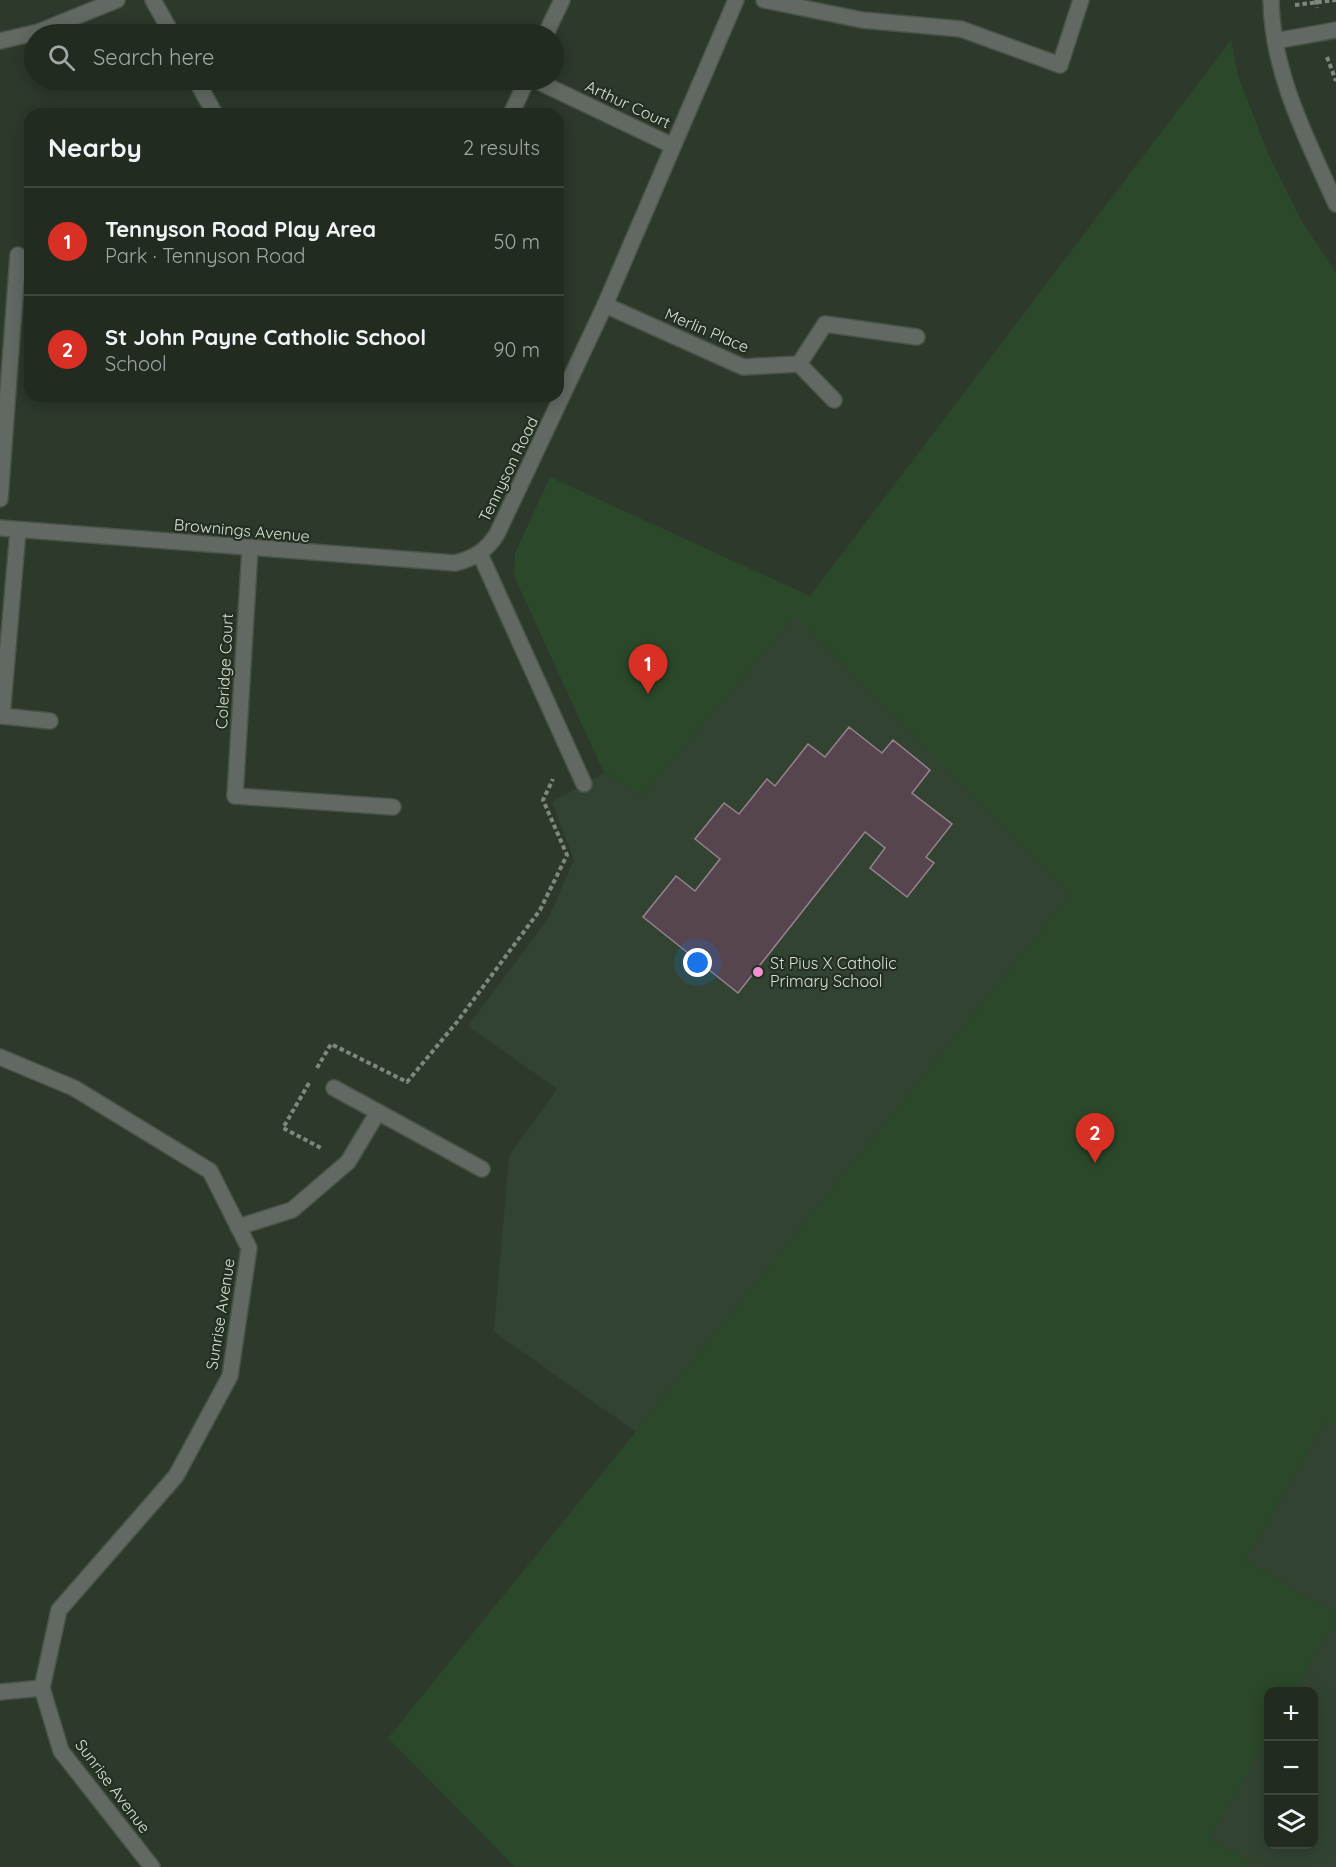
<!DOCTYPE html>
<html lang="en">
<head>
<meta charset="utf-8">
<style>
	:root { --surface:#212b20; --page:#2d372d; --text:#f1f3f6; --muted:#a2a7a5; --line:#3e473e; --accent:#d93025 }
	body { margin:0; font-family:Quicksand,sans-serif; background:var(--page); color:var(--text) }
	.controls { position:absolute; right:18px; bottom:18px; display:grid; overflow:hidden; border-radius:12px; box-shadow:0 3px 15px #0003 }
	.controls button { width:54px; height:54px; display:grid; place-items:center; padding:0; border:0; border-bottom:2px solid var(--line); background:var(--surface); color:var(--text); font:30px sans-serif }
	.you { position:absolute; left:698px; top:963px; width:21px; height:21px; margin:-15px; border:4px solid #fff; border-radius:50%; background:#1a73e8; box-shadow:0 0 0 9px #1a73e833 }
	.badge { display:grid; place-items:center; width:39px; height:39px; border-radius:50%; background:var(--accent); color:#fff; font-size:20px; font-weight:700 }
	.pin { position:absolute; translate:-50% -50px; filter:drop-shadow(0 2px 3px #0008) }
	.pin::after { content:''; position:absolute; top:32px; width:21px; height:18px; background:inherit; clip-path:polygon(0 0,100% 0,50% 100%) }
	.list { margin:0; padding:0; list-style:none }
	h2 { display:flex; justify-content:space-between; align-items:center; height:78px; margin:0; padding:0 24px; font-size:26px }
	h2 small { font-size:20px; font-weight:400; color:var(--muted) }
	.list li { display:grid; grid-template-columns:39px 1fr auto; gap:18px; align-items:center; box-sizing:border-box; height:108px; padding:0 24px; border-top:2px solid var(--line) }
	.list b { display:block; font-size:22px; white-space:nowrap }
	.list p { margin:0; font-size:20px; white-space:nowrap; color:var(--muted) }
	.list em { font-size:20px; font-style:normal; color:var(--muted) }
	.icon { flex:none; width:33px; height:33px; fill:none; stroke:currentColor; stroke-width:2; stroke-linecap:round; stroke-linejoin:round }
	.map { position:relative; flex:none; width:1336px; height:1867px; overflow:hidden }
	.search { position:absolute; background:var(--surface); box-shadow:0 3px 15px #0003; left:24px; top:24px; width:540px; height:66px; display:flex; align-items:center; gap:15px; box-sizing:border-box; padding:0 21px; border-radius:33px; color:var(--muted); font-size:22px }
	.panel { position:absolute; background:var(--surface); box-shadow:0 3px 15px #0003; left:24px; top:108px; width:540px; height:294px; border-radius:18px }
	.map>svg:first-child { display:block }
</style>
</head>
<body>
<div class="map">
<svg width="1336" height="1867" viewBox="0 0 1336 1867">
	<rect width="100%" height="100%" fill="#2c392b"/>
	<path fill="#324431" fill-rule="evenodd" d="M1231 40 1238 76 1269 156 1301 220 1336 273V1867H515L389 1738 636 1432 494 1332 509 1156 557 1089 468 1026 548 919 572 864 574 860 552 802 604 773 642 794 810 597ZM1268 1692H1314V1844H1268Z"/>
	<polygon fill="#2b482a" points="1231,40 1238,76 1269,156 1301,220 1336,273 1336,1425 1326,1420 1245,1560 1336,1614 1336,1618 1294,1691 1268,1692 1268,1736 1209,1839 1259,1867 515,1867 388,1738 1071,894 795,616 642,795 604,773 514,576 515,553 550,477 810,596"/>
	<polygon fill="#56454f" stroke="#97838f" stroke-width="1.5" points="849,727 882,753 893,740 930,770 912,793 952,824 926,857 934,863 907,897 870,868 885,848 865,832 738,993 643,917 676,876 695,891 720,859 695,839 724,803 739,814 767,779 775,786 808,744 825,757"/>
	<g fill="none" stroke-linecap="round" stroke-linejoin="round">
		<g stroke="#485447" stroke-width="18">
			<g id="lane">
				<polyline points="551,23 562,0"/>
				<polyline points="1060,65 1081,0"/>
				<polyline points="825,324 917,337"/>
				<polyline points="0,499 18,255"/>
				<polyline points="18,530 2,716 50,721"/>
				<polyline points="235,796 393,807"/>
				<polyline points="334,1088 378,1112"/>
				<polyline points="238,1227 292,1210 348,1162 378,1112 482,1169"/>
			</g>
		</g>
		<g stroke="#485447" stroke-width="18">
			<g id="street">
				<polyline points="153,0 172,34"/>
				<polyline points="764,0 862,20 961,29 1060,65"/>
				<path d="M1271 0C1272 73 1307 139 1336 204"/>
				<polyline points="546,34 551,23"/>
				<polyline points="0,41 38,32 117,0"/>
				<polyline points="1275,41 1336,30"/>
				<polyline points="196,80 215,114"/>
				<polyline points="535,80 673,146"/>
				<polyline points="511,114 527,80"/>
				<polyline points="605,305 743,367 799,364 825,324"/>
				<polyline points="799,364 834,400"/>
				<path d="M0 528 455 563C475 558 486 551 497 534L605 305 736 0"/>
				<polyline points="480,554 584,784"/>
				<polyline points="235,796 250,548"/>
				<polyline points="0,1057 74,1088 210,1171 249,1248 230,1376 176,1476 59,1610 42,1688 61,1751 152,1867"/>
				<polyline points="0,1692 42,1688"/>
			</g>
		</g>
		<g stroke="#7e887d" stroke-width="4" stroke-dasharray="4.5 3" stroke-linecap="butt">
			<polyline points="1316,0 1317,8"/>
			<polyline points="1295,5 1336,0"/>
			<polyline points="1327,57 1336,81"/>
			<polyline points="317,1068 331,1044 407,1082 457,1022 540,910 567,855 543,800 553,779"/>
			<polyline points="309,1083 283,1128 323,1149"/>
		</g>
		<use href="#lane" stroke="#626962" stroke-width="15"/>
		<use href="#street" stroke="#626962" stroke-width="15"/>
	</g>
	<circle fill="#f491d3" stroke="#222f21" stroke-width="2" cx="758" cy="972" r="6"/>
	<g text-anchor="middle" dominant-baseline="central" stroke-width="4.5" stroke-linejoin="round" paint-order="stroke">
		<g font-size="16" fill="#d8e0d7" stroke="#222f21">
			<text transform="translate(628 104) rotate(25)">Arthur Court</text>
			<text transform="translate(707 330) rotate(23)">Merlin Place</text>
			<text transform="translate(508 469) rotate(-64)">Tennyson Road</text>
			<text transform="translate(242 530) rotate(5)">Brownings Avenue</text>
			<text transform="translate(224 671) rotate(-87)">Coleridge Court</text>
			<text transform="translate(220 1314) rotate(-81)">Sunrise Avenue</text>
			<text transform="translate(113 1786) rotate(53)">Sunrise Avenue</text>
		</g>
		<g font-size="16" fill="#d8e0d7" stroke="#222f21" text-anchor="start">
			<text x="770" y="963">St Pius X Catholic<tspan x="770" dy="18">Primary School</tspan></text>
		</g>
	</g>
</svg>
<div class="controls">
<button>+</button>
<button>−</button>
<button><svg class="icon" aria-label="layers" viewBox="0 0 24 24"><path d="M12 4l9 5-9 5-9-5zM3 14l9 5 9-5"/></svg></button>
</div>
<div class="you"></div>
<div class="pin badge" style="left:648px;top:694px">1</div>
<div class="pin badge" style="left:1095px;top:1163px">2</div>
<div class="search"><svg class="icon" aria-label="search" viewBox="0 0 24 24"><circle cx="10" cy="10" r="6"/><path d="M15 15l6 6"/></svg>Search here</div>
<section class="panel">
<h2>Nearby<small>2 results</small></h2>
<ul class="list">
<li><span class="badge">1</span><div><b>Tennyson Road Play Area</b><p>Park · Tennyson Road</p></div><em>50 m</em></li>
<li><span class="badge">2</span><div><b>St John Payne Catholic School</b><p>School</p></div><em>90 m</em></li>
</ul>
</section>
</div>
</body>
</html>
